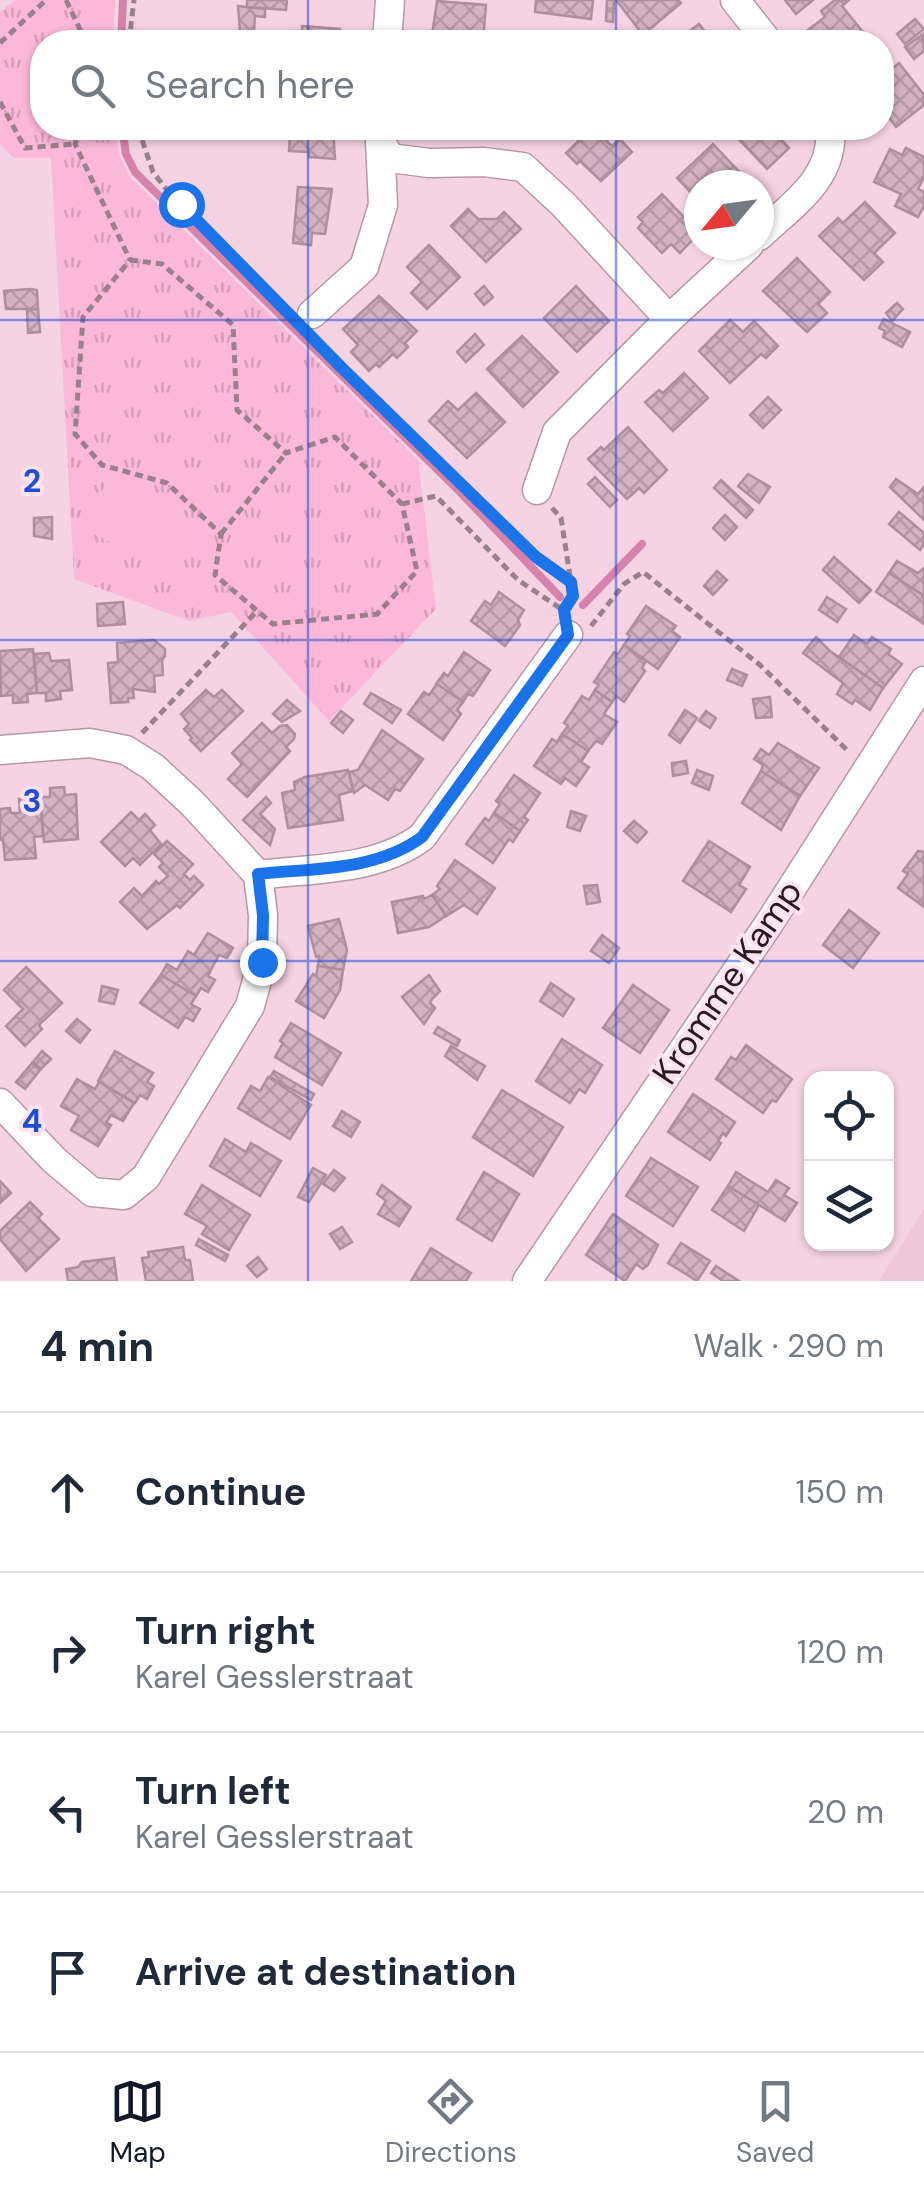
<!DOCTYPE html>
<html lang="en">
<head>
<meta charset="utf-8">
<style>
	:root { --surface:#fff; --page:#f2f2f3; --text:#1f2937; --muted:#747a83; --line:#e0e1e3; --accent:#111827 }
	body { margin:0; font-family:"DM Sans",sans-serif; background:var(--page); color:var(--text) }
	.controls { position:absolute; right:30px; bottom:30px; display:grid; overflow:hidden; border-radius:20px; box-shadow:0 2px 8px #0004 }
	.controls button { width:90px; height:90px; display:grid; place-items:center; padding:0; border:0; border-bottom:2px solid var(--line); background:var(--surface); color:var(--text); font:50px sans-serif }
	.compass { position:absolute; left:684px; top:170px; width:90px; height:90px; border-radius:50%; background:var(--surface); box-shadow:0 2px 8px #0004; rotate:241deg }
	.stop { position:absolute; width:30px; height:30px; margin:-22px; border:8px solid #1a73e8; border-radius:50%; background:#fff }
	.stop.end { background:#1a73e8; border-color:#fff; box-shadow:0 2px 10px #0008 }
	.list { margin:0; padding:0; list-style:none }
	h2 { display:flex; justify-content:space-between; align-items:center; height:130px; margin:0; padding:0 40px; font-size:42px }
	h2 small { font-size:32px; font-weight:400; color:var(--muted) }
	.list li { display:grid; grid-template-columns:65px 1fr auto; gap:30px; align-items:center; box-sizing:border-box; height:160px; padding:0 40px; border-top:2px solid var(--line) }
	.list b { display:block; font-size:38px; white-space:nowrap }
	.list p { margin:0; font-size:32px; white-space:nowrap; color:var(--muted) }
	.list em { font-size:32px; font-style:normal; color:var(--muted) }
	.icon { flex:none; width:55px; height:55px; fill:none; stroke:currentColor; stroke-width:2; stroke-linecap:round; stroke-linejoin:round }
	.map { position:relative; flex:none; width:924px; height:1281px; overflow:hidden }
	.search { position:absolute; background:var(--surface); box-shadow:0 2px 8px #0004; left:30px; right:30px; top:30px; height:110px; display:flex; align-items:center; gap:25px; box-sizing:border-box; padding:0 35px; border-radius:40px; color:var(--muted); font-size:38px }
	.sheet { height:770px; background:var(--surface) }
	nav { display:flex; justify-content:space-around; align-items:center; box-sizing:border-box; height:140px; border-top:2px solid var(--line); background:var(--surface); font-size:28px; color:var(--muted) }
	nav a { display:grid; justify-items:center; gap:5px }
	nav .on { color:var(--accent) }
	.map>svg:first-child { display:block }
</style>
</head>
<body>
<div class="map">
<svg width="924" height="1281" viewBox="0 0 924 1281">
	<defs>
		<pattern id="grass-tufts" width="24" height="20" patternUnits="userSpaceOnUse" patternTransform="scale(2.5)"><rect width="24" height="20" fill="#fcb8d8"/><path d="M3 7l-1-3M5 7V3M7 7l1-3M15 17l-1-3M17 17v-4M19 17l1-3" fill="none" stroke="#d89eb9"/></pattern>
		<pattern id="building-cross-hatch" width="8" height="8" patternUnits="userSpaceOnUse" patternTransform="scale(2.5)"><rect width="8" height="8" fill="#d4b2c1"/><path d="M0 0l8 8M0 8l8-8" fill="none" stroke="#b698a6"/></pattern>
	</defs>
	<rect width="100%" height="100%" fill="#f6d3e3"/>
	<polygon fill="#f0c6d9" points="924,1209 924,1281 879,1281"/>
	<polygon fill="url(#grass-tufts)" points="15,0 115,0 113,42 42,42 42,128 114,128 120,157 129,176 418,460 436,609 329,721 231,612 189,621 74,579 51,158 14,158 0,144 0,12"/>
	<polygon fill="#fcb8d8" points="111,475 202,528 172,579 82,526"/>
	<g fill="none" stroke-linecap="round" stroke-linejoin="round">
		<g stroke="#d683ac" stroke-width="8">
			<polyline points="121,42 123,0"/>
			<polyline points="122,128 126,154 135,172 460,492 560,597"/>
			<polyline points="583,605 642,544"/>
		</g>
	</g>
	<g fill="url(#building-cross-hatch)" stroke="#af8e9d" stroke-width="2.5">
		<polygon points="247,0 287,0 286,10 247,7"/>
		<polygon points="536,0 593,0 591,19 535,12"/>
		<polygon points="607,0 614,0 613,22 606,21"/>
		<polygon points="616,0 678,0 681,3 643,35"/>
		<polygon points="785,0 813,0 796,14"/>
		<polygon points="835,0 849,0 842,6 871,42 818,42 808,30 825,17 821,11"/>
		<polygon points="437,1 486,5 483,42 431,42"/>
		<polygon points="238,6 265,9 265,17 255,16 254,32 240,31"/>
		<polygon points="915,19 924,29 905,44 897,34"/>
		<polygon points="699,24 713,42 675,42"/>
		<polygon points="302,26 340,29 339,42 289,42 290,31 302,32"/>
		<polygon points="923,34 924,51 914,59 905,47"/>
		<polygon points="899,63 924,95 924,105 896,127 882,108 882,77"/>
		<polygon points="276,128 333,128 335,159 309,157 309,152 289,151 290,135 275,135"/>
		<polygon points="592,128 612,146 620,139 632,152 601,181 580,161 577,164 566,153"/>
		<polygon points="735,128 775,128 779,132 776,134 789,148 767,169 731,131"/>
		<polygon points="713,144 745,178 737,185 699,185 699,201 677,178"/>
		<polygon points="906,148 924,157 924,177 918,189 924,192 924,206 918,217 895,206 901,194 874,182 890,149 902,155"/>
		<polygon points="298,187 332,189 325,234 312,233 311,245 293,243"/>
		<polygon points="662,194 699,233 680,253 671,244 662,253 638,228 643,222 638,217"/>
		<polygon points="865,202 895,233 874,253 883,262 864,280 819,236 838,218 843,223"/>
		<polygon points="468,209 478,219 497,219 504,212 521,229 486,262 451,226"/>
		<polygon points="429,245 460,277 427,309 411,293 422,282 407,267"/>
		<polygon points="797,258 830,292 818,304 827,313 807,332 763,291"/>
		<polygon points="484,286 493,297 484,305 475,294"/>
		<polygon points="576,286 609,321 577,352 544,318"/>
		<polygon points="30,289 37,290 38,309 6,309 4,291"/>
		<polygon points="379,296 417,331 405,343 408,347 397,358 393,354 379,367 376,364 369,371 351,352 358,345 343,329"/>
		<polygon points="897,303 903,309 892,321 886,313"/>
		<polygon points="38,309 40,332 28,333 27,310"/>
		<polygon points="884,319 910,332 902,347 883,337 885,331 879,328"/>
		<polygon points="730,320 743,332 754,321 778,346 766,358 761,354 730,383 699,351"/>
		<polygon points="475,334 484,345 466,362 457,352"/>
		<polygon points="522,336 558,372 523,407 487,369"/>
		<polygon points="684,373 708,398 673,431 645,402 659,390 663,393"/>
		<polygon points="476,393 505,422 467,458 429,421 448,401 458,410"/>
		<polygon points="768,397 781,410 763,428 750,415"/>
		<polygon points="628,427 667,470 644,493 639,488 627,499 588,459 601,447 604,450"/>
		<polygon points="748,474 770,487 759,503 738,486"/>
		<polygon points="595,477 617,500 610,507 588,484"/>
		<polygon points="896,479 918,494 924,487 924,520 890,487"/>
		<polygon points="721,480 753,510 746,518 714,488"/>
		<polygon points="899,512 924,533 924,544 920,550 889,524"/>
		<polygon points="725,515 737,527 725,540 713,528"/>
		<polygon points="52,517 52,539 34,536 34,518"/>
		<polygon points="834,557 871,590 859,603 823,570"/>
		<polygon points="897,561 918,573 924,568 924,596 889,573"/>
		<polygon points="717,571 727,580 713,595 704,586"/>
		<polygon points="889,573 924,596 924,624 876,592"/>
		<polygon points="499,592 524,610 518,620 520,625 505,646 471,621 485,601 491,605"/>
		<polygon points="827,597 846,609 837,622 819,610"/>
		<polygon points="123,602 125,624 98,626 97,604"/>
		<polygon points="646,606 676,626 672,631 680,637 658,669 624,645 630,636 627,634"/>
		<polygon points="854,635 867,644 872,637 891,649 888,654 902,664 883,688 839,657"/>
		<polygon points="816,637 830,651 883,688 870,710 855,700 852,704 837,694 843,683 803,653"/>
		<polygon points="154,640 165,649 165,656 162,660 163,675 154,676 155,692 133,689 134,698 128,698 128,702 111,703 108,663 118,662 117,643"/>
		<polygon points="624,645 646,661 642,668 645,671 624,702 616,696 612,702 595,690 599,685 594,682 614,652 618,654"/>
		<polygon points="33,649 37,693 27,694 28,702 13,703 13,695 1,696 0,651"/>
		<polygon points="464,652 490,670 473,696 468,694 463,702 436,684 444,673 448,676"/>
		<polygon points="49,653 51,661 69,660 72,690 60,691 61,699 46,701 46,693 37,693 34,654"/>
		<polygon points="732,669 747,675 742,686 727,680"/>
		<polygon points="437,684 463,702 457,710 461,714 443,740 408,714 424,692 429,695"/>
		<polygon points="206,690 214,697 222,690 243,711 201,751 190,740 192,738 184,729 189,724 181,714"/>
		<polygon points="595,690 612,702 604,714 617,722 602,744 596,741 588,751 562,734 568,726 564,723 582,696 589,700"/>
		<polygon points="371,693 401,710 392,723 364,704"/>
		<polygon points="770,697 772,717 756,718 753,699"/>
		<polygon points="287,700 300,711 282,722 273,714"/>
		<polygon points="685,710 697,718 680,743 669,735"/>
		<polygon points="341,711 353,720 343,733 331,723"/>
		<polygon points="706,711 716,718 710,728 699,721"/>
		<polygon points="262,723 272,733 280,726 287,725 295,734 294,739 286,747 290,751 247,797 228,779 242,764 232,753"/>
		<polygon points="382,730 423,759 400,791 395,789 388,800 365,785 354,793 349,772 358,770"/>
		<polygon points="562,734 588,751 581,762 589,767 576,786 565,778 561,784 534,766 552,739 557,742"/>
		<polygon points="778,743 819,768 800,796 761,771 763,765 754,759 761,749 769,755"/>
		<polygon points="686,761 688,773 673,776 672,763"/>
		<polygon points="348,770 353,791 339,795 343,820 288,828 282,793 295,790 294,782 305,777"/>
		<polygon points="697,770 713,776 709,790 692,783"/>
		<polygon points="761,771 800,796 781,830 742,803"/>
		<polygon points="514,775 540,793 524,817 528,820 520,831 494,813 500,804 496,801"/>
		<polygon points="64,787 65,795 76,794 78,839 44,842 40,797 50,797 50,788"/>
		<polygon points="40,797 43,836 34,837 36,858 5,860 3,840 0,840 0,809 10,808 11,813 20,813 19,799"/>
		<polygon points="266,797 271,803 260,814 275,829 270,845 243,820"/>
		<polygon points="571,811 586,816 580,831 567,827"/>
		<polygon points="131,812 139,820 145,814 155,825 150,830 161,844 140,865 133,858 125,866 101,842"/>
		<polygon points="494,813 520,831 513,842 509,839 493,863 466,844 485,818 489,821"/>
		<polygon points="634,821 647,832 637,843 624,831"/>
		<polygon points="167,841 193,864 184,874 190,880 194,876 203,885 180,908 177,905 147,929 120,902 134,888 142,896 156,881 159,884 168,876 159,867 163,863 154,854"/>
		<polygon points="709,841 750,867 739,885 746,889 731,912 683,881"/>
		<polygon points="918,851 924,852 924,907 898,888 908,874 903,871"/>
		<polygon points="455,860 495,888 477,914 464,905 446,916 432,895 440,889 437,886"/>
		<polygon points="597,885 600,902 587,904 584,886"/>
		<polygon points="432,895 446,916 429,927 398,933 392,902 423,896 424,899"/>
		<polygon points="849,910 879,933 853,968 823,945"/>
		<polygon points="339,919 347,950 343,970 318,966 319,956 316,957 308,926"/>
		<polygon points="208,933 233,948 227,958 219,955 213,966 208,976 215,980 208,992 201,988 196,996 161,975 167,964 177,970 188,951 194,955"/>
		<polygon points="602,935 619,948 609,963 591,951"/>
		<polygon points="318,966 343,970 340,990 324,1018 296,1001 313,974 316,976"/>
		<polygon points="26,967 62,1003 39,1025 42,1029 25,1046 6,1026 23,1009 4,990"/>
		<polygon points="161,975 196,996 191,1004 200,1009 193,1021 185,1017 178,1028 140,1003"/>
		<polygon points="429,975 440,991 432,999 430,1003 435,1008 424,1024 402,997"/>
		<polygon points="551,983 574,999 563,1016 540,1001"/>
		<polygon points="633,985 669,1010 640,1053 603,1028"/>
		<polygon points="102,986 118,990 114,1004 99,1001"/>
		<polygon points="77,1019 90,1030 80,1043 66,1031"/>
		<polygon points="291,1023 341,1053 322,1085 275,1057 283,1043 280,1041"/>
		<polygon points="438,1027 460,1040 457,1046 434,1033"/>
		<polygon points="562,1039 602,1065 585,1093 579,1089 570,1103 536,1081"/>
		<polygon points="746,1045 792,1079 776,1102 772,1100 763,1113 716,1079 731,1057 736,1060"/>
		<polygon points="451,1046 485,1066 477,1080 445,1056"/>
		<polygon points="42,1051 51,1059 41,1069 33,1062"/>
		<polygon points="115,1051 153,1073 147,1082 154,1086 147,1099 140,1095 135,1103 98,1081"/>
		<polygon points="32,1063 40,1070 25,1089 16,1082"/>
		<polygon points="274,1071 314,1094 311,1100 270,1077"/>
		<polygon points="268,1077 311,1105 290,1139 238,1108 251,1086 260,1091"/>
		<polygon points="77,1079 95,1089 99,1082 134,1103 123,1121 111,1115 106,1123 111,1125 98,1146 71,1130 79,1116 61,1106"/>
		<polygon points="502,1090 563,1127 533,1176 473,1137"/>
		<polygon points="693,1094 735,1122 726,1136 723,1133 718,1141 721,1143 710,1160 668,1132"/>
		<polygon points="342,1111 360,1122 351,1137 333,1126"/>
		<polygon points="225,1139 246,1152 251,1143 281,1161 260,1196 210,1166"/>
		<polygon points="651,1158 698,1187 673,1226 626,1196"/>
		<polygon points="313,1168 326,1175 309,1202 298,1197"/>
		<polygon points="334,1170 345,1178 334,1191 323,1184"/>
		<polygon points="484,1172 519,1194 492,1241 457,1219"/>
		<polygon points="736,1172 768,1192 776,1180 789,1188 784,1195 797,1203 785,1221 728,1186"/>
		<polygon points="0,1181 11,1193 0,1203"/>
		<polygon points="202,1185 250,1215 229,1250 202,1234 207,1226 185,1214"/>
		<polygon points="382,1185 411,1207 399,1226 378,1214 386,1201 377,1194"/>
		<polygon points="728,1186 759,1205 744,1231 712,1210"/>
		<polygon points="30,1202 42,1214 38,1218 59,1239 26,1271 0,1239 0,1231"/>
		<polygon points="613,1214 658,1245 648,1265 643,1269 636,1264 625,1281 586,1255"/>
		<polygon points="342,1227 352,1242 340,1249 330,1234"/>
		<polygon points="199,1239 228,1255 225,1261 196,1245"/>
		<polygon points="681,1243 710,1261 697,1281 668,1263"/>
		<polygon points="183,1247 185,1260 190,1260 193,1281 146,1281 142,1258 149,1257 148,1252"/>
		<polygon points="431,1248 471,1273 466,1281 411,1281"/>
		<polygon points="258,1257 267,1269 257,1277 247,1266"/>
		<polygon points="114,1258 117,1281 68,1281 66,1269 78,1267 82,1262"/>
		<polygon points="716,1266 739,1281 723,1281 711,1273"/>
	</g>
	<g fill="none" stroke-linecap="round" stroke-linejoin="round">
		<g stroke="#b897a6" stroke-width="31">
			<g id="minor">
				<polyline points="735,0 768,42"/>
				<polyline points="387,42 390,0"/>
				<polyline points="381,128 380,140 390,158 429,163 484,162 523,167 564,205 669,319"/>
				<path d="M759 236C792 205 835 178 830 128"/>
				<polyline points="312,314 364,267 383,205 380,141"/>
				<polyline points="537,490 557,432 669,319 749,245"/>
				<polyline points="0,750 90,743 126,750 153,767 193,804 258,875 263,915 262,962 250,1006 146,1177 124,1195 92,1192 54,1160 0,1103"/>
				<path d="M258 875C314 868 376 871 422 837L568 635"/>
				<polyline points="527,1281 770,922 924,681"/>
			</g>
		</g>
		<g stroke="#99808b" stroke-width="5" stroke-dasharray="8 5" stroke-linecap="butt">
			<polyline points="66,0 86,42"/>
			<polyline points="129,42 134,0"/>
			<polyline points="0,43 46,0"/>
			<polyline points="0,102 25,148 75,144"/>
			<polyline points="81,128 75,144 130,260"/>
			<polyline points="138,128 153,172 170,194 286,312"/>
			<polygon points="130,260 162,264 233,325 237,410 286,453 335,437 402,504 417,571 377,614 273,624 215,575 221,534 167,483 102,465 75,434 83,317"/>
			<polyline points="311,338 536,557 571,582"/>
			<polyline points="402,504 436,496 518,580 563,610"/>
			<polyline points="552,508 561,518 573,595 564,610"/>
			<polyline points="221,534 286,453"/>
			<polyline points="591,626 624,584 643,572 760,665 848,751"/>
			<polyline points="142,733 256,612"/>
		</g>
		<use href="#minor" stroke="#fff" stroke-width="28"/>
	</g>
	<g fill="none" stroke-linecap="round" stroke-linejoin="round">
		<path stroke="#1a73e8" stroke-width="12" d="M181 204 342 368 536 557 571 582 573 596 564 610 568 635 422 837C376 871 314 868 258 874L263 915 262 962"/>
	</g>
	<path fill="none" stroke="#1d4ed8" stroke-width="2.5" stroke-opacity="0.55" d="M308 0V42M616 0V42M308 128V1281M616 128V1281M0 320H924M0 640H924M0 961H924"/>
	<g text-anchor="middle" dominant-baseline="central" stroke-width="8" stroke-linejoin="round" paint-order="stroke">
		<g font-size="35" fill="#271b20" stroke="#ffe2ef">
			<text transform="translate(727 982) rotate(-56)">Kromme Kamp</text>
		</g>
	</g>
	<g font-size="32" text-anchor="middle" font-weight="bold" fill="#1d4ed8" stroke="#ffe2ef" stroke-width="8" stroke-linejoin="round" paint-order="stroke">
		<text x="32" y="492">2</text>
		<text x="32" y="812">3</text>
		<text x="32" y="1132">4</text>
	</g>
</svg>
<div class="controls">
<button><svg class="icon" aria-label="locate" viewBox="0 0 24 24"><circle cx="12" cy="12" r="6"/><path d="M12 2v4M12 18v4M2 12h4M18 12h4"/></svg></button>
<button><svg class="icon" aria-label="layers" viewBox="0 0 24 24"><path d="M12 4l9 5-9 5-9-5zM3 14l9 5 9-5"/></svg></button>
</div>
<svg class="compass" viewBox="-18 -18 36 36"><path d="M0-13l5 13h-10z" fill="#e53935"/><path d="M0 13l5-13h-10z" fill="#747a83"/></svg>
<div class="stop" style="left:181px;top:204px"></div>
<div class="stop end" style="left:262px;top:962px"></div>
<div class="search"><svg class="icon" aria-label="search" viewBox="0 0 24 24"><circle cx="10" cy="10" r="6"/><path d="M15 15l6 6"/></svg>Search here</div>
</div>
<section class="sheet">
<h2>4 min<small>Walk · 290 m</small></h2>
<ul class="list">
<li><svg class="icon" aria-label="ahead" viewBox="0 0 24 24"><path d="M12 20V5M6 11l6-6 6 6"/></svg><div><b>Continue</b></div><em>150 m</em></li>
<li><svg class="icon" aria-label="right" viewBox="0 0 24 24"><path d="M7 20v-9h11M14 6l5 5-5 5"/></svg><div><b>Turn right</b><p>Karel Gesslerstraat</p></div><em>120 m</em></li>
<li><svg class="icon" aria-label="left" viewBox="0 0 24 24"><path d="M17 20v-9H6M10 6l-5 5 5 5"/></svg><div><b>Turn left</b><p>Karel Gesslerstraat</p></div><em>20 m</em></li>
<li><svg class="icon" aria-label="arrive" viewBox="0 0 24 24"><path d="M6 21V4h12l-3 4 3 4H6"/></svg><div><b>Arrive at destination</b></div></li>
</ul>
</section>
<nav>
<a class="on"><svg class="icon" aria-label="map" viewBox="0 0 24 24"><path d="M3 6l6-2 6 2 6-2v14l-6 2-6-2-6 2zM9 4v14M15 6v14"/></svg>Map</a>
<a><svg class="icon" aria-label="directions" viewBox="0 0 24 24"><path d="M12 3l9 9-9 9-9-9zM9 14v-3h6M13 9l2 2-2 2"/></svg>Directions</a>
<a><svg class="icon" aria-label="saved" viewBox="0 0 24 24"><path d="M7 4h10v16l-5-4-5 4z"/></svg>Saved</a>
</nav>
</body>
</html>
